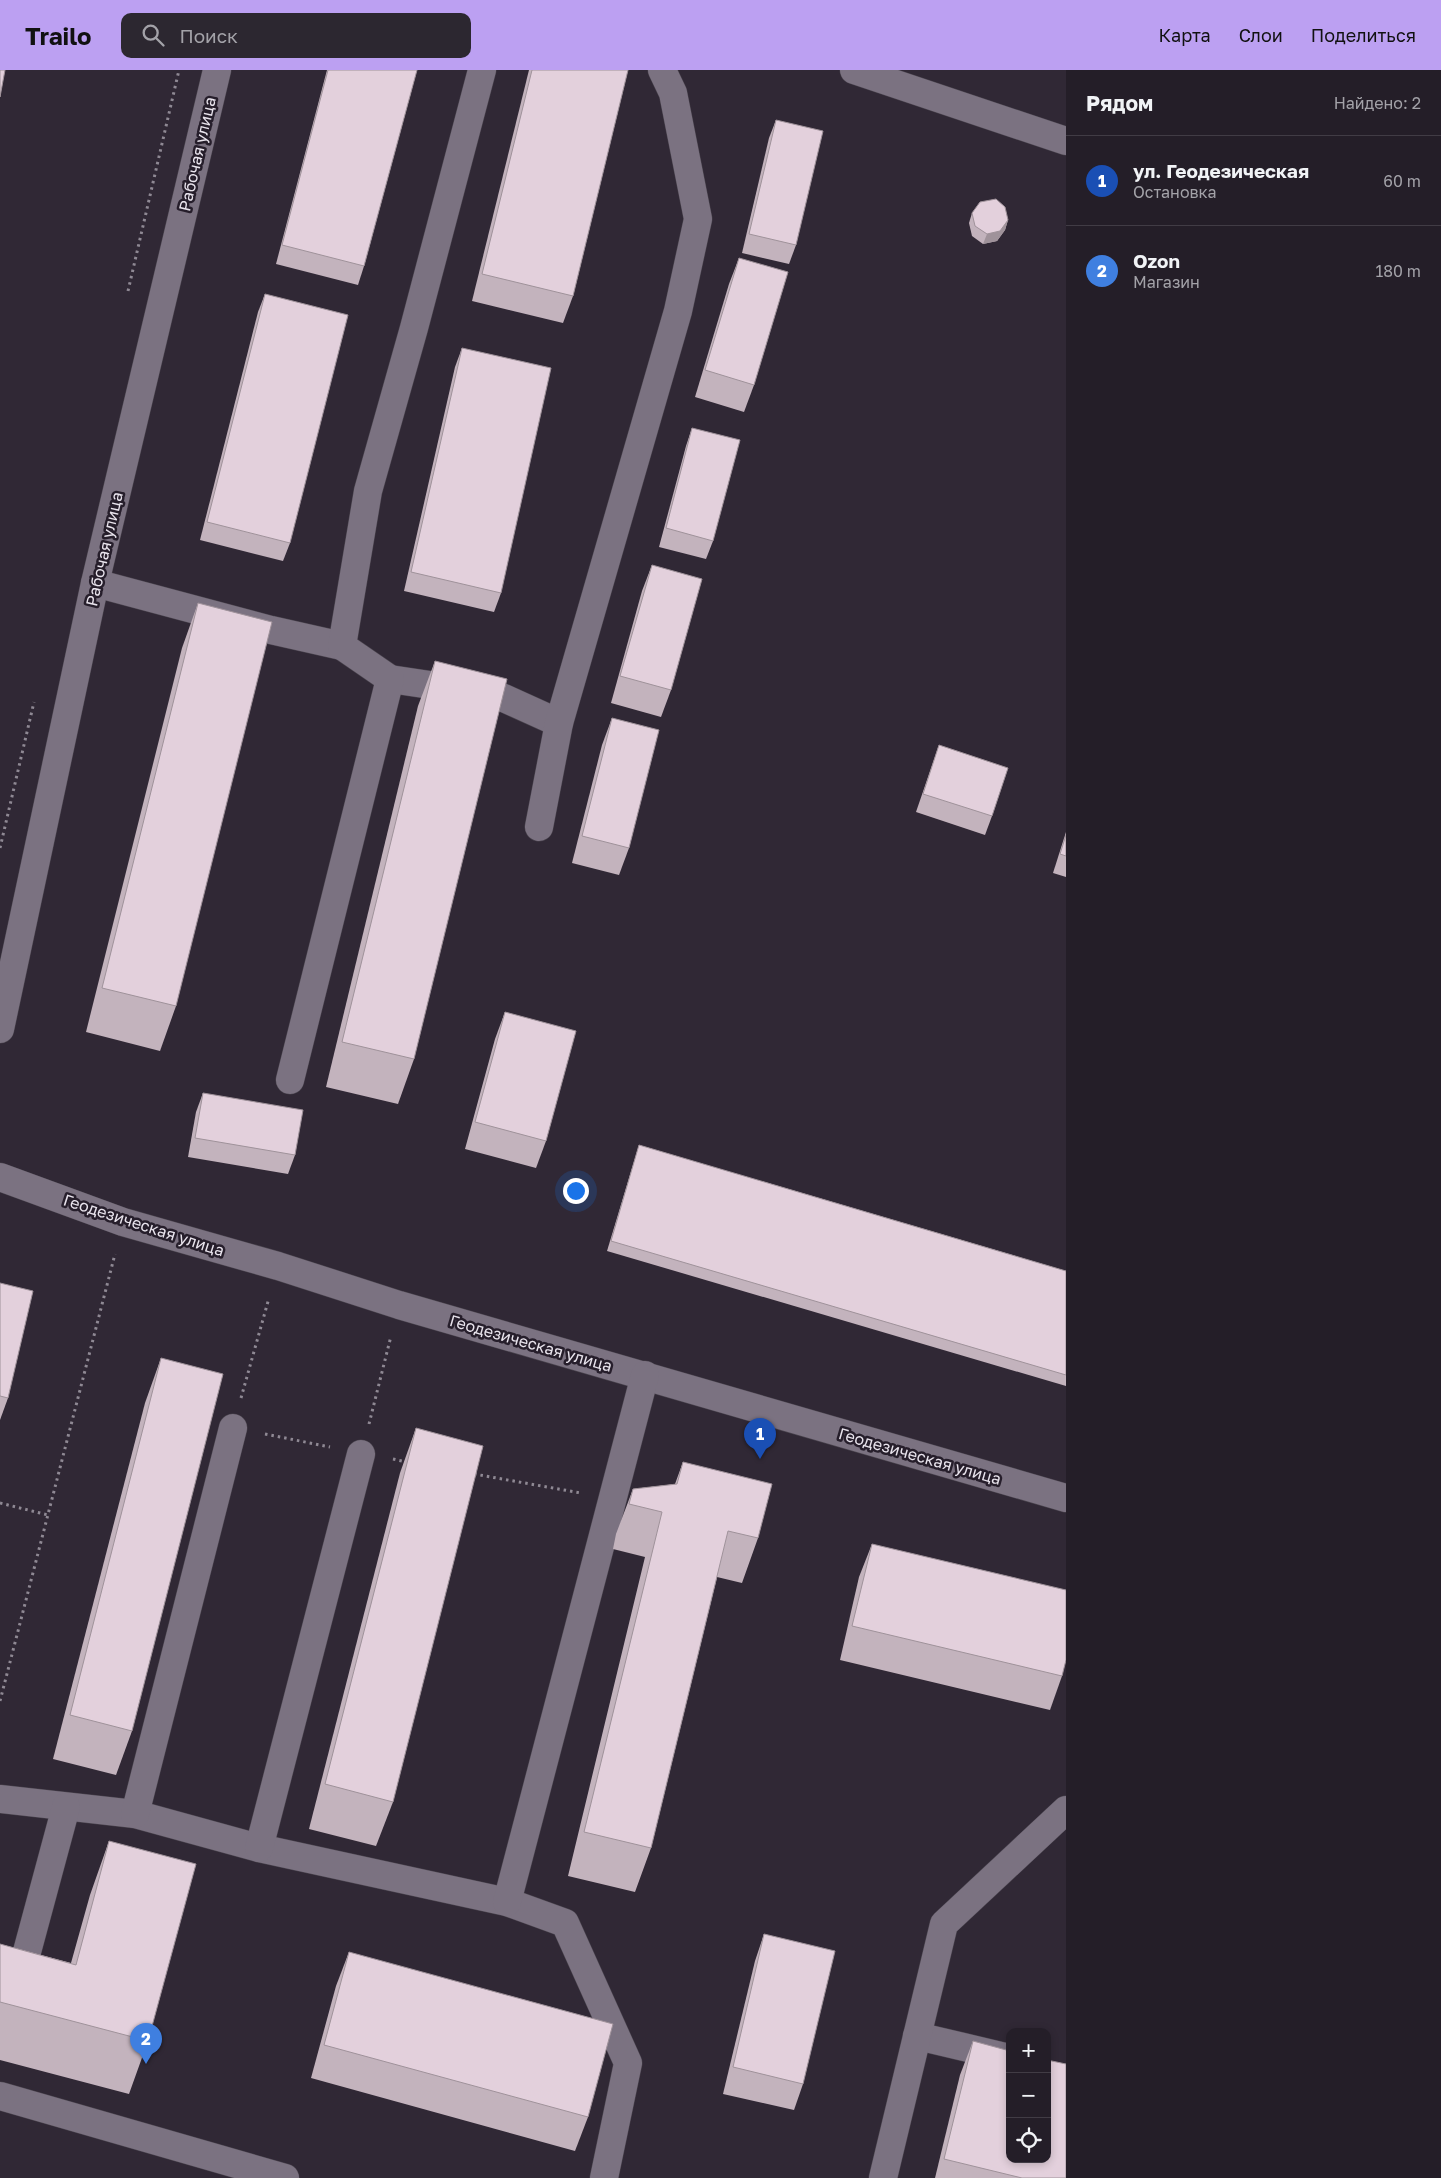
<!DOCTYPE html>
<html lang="ru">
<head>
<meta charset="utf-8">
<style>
	:root { --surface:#241e28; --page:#2c2730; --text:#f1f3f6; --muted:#a3a2a8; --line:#413c45; --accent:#bca0f2 }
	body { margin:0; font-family:"Golos Text",sans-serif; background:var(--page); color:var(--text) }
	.controls { position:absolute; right:15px; bottom:15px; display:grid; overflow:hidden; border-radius:10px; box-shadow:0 2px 8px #0003 }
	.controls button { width:45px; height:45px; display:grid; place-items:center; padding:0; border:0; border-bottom:1px solid var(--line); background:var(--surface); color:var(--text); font:25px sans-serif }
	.you { position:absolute; left:575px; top:1120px; width:18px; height:18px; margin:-12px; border:4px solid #fff; border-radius:50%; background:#1a73e8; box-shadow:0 0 0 8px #1a73e833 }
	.badge { display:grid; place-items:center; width:32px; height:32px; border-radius:50%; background:var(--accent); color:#fff; font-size:16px; font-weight:700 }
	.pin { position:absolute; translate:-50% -41px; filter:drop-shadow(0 1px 2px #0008) }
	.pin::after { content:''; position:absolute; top:26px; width:18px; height:15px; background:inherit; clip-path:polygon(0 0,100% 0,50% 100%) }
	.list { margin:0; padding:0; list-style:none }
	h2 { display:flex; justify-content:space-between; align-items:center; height:65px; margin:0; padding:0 20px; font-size:21px }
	h2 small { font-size:16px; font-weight:400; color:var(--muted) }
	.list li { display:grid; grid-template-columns:32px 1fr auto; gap:15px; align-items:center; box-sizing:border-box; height:90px; padding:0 20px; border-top:1px solid var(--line) }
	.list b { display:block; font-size:19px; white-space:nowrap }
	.list p { margin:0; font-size:16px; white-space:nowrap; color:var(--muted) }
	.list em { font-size:16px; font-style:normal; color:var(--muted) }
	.icon { flex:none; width:28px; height:28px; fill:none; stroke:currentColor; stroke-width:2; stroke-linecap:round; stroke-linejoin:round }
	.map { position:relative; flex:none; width:1066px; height:2108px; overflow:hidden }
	header { display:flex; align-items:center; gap:30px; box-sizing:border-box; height:70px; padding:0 25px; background:var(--accent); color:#111 }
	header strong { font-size:24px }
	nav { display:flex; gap:28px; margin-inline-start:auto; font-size:18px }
	.search { width:350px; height:45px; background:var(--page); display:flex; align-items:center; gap:12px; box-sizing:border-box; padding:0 18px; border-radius:10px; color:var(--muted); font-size:19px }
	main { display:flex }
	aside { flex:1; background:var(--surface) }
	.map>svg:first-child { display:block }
</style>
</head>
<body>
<header>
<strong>Trailo</strong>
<div class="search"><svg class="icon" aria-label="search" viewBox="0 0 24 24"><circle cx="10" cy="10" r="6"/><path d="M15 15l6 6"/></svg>Поиск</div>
<nav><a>Карта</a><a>Слои</a><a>Поделиться</a></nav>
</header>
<main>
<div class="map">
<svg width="1066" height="2108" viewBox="0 0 1066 2108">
	<rect width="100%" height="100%" fill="#302835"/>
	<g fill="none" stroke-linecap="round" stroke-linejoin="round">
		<g stroke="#4a444e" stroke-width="29">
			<g id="minor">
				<polyline points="854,0 1066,71"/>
				<polyline points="95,513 271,560 342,576"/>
				<polyline points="390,609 497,625 559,653"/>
				<polyline points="539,757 559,653 678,241 698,149 673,23 662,0"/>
				<polyline points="0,959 95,513 217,0"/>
				<polyline points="290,1010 390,609 342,576 368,421 414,258 482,0"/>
				<polyline points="0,1107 123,1152 278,1196 399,1235 1066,1428"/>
				<polyline points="0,1729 135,1744 259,1778 507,1832 565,1853 628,1993 604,2108"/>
				<polyline points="135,1744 233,1358"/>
				<polyline points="259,1778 361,1384"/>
				<polyline points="507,1832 645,1305"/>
				<polyline points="0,1898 21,1904 66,1737"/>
				<polyline points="917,1966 1010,1988"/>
				<polyline points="0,2026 285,2108"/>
				<polyline points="883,2108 944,1854 1066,1740"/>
			</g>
		</g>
		<g stroke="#8f8994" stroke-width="3" stroke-dasharray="2.5 4" stroke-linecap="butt">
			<polyline points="128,221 179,0"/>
			<polyline points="0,778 34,632"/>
			<polyline points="241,1328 269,1228"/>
			<polyline points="369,1354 391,1266"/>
			<polyline points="265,1364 330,1377"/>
			<polyline points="393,1389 406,1392"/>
			<polyline points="474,1404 581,1423"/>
			<polyline points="0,1433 48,1445"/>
			<polyline points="0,1631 115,1184"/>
		</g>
		<use href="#minor" stroke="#7b7281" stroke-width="28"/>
	</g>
	<g fill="#c3b3bd">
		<polygon points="327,0 417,0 364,196 358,215 276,194"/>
		<polygon points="529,0 628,0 573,226 563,253 472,231"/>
		<polygon points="776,50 796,175 789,194 742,183 769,68"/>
		<polygon points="972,143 1008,150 1005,160 997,171 983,174 972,166 969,153"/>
		<polygon points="739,188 754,315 744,342 695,327 729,214"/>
		<polygon points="265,224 290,473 283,491 200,470 258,242"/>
		<polygon points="462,278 501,523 494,542 404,521 455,297"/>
		<polygon points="692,358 713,471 706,489 659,477 686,376"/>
		<polygon points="652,495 671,620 661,647 611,633 642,521"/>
		<polygon points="198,533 176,936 160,981 86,962 182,578"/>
		<polygon points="435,591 414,989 398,1034 326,1017 418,636"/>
		<polygon points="612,648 629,778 619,805 572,793 602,675"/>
		<polygon points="939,675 992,746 985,765 916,742"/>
		<polygon points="1066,762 1066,807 1053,803"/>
		<polygon points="505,942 546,1071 536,1098 465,1079 495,969"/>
		<polygon points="203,1023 295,1085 288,1104 188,1087 196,1042"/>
		<polygon points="639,1075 1066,1201 1066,1316 607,1181"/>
		<polygon points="0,1213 8,1328 0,1350"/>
		<polygon points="161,1288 132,1661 116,1705 53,1689 145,1333"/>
		<polygon points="416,1358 393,1732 376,1776 309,1759 400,1403"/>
		<polygon points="683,1392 758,1468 742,1513 717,1507 651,1778 635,1822 568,1806 645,1487 613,1479 616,1464 633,1419 675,1414"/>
		<polygon points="872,1474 1062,1606 1050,1640 840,1590 859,1507"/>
		<polygon points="109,1771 148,1971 129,2024 0,1990 0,1874 71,1893 90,1825"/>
		<polygon points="764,1864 803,2014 794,2040 723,2024 755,1891"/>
		<polygon points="349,1882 588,2047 575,2081 311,2008 336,1916"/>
		<polygon points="973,1971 1066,2108 935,2108 960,2005"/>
	</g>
	<polygon fill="#9f929a" points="1008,150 1005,160 997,171 983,174 987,164"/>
	<g fill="#e3d0dc" stroke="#9f929a">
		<polygon points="0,0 5,0 0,27"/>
		<polygon points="328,0 417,0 364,196 282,175"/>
		<polygon points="532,0 628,0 573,226 482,204"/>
		<polygon points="776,50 823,61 796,175 749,164"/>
		<polygon points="996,129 1005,137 1008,150 1000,161 987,164 975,156 972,143 980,132"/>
		<polygon points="739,188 788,202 754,315 705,300"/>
		<polygon points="265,224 348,245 290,473 207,452"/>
		<polygon points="462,278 551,298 501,523 411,502"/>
		<polygon points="692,358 740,370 713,471 666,458"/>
		<polygon points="652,495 702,509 671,620 620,606"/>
		<polygon points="198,533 272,552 176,936 102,918"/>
		<polygon points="435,591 507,609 414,989 342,972"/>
		<polygon points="612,648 659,660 629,778 582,766"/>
		<polygon points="939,675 1008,698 992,746 923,724"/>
		<polygon points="1066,765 1066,786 1060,784"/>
		<polygon points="505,942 576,961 546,1071 475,1052"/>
		<polygon points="203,1023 303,1040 295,1085 195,1068"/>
		<polygon points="639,1075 1066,1201 1066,1305 611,1171"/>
		<polygon points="0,1213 33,1221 8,1328 0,1326"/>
		<polygon points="161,1288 223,1304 132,1661 70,1645"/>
		<polygon points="416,1358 483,1376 393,1732 325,1714"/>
		<polygon points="683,1392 772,1414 758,1468 728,1461 651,1778 584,1762 662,1442 629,1434 633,1419 677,1414"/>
		<polygon points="872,1474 1066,1520 1066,1590 1062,1606 852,1556"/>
		<polygon points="109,1771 196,1794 148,1971 0,1932 0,1874 76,1895"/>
		<polygon points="764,1864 835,1881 803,2014 733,1997"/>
		<polygon points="349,1882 613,1954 588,2047 324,1975"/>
		<polygon points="973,1971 1010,1981 1010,2089 1047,2089 1047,1990 1066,1994 1066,2108 1022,2108 944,2089"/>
	</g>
	<g text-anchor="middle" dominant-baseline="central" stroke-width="5" stroke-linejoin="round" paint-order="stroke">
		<g font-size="16" fill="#e9e4ed" stroke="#261e2b">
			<text transform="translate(197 84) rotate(-77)">Рабочая улица</text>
			<text transform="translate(104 479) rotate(-77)">Рабочая улица</text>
			<text transform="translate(144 1155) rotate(18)">Геодезическая улица</text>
			<text transform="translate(531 1273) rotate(16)">Геодезическая улица</text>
			<text transform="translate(920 1386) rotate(16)">Геодезическая улица</text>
		</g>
	</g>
</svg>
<div class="controls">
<button>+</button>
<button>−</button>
<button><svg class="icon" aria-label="locate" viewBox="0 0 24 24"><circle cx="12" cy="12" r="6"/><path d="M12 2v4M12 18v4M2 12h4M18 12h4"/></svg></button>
</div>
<div class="you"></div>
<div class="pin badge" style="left:760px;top:1389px;background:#1a4fb4">1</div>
<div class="pin badge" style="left:146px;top:1994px;background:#3f7fe0">2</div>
</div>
<aside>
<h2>Рядом<small>Найдено: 2</small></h2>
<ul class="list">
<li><span class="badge" style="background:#1a4fb4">1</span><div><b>ул. Геодезическая</b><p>Остановка</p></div><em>60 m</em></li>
<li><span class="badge" style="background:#3f7fe0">2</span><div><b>Ozon</b><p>Магазин</p></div><em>180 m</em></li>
</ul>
</aside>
</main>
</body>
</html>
